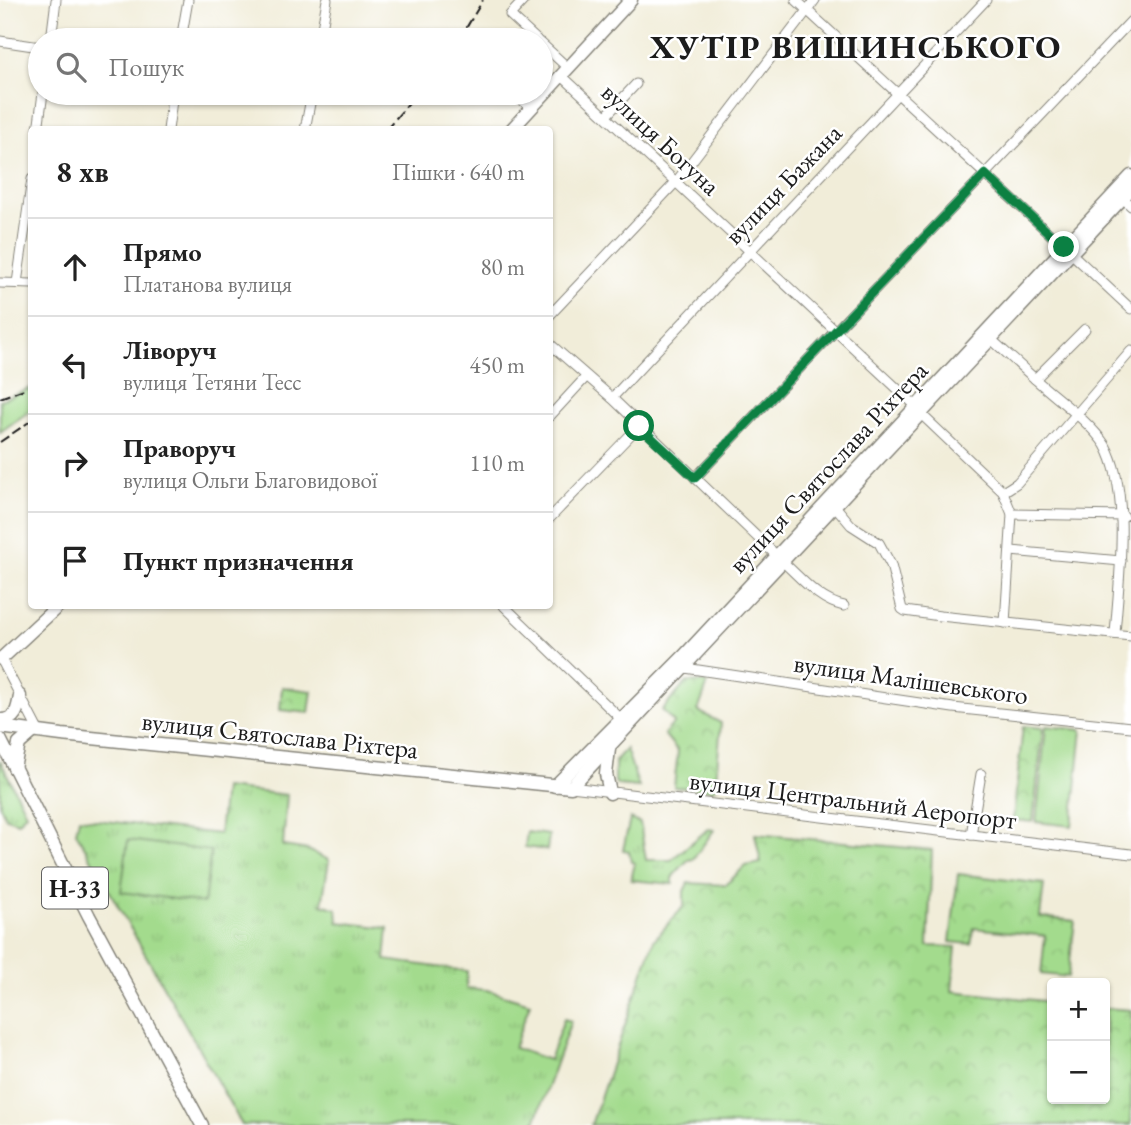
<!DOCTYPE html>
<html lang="uk">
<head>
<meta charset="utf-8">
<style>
	:root { --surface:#fff; --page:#f2f2f2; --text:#222; --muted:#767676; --line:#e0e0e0 }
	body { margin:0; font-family:"EB Garamond",serif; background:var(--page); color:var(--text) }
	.controls { position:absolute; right:21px; bottom:21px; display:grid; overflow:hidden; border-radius:7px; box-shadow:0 2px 5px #0004 }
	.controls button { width:63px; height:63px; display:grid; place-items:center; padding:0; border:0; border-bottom:2px solid var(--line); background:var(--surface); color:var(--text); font:35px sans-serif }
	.stop { position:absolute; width:21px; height:21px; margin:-16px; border:5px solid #0b8043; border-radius:50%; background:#fff }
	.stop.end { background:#0b8043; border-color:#fff; box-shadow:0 2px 7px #0008 }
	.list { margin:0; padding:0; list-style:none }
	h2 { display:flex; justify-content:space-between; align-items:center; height:91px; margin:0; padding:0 28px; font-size:30px }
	h2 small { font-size:23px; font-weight:400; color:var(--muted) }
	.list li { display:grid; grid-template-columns:46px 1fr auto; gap:21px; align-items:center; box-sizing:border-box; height:98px; padding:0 28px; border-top:2px solid var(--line) }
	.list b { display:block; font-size:26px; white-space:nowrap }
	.list p { margin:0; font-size:23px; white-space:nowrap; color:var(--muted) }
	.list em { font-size:23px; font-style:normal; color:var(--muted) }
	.icon { flex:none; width:38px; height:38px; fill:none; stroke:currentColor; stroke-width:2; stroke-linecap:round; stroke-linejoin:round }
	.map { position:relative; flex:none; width:1131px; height:1125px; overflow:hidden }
	.search { position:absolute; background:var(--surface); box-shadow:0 2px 5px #0004; left:28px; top:28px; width:525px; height:77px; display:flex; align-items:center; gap:18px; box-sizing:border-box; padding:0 24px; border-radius:38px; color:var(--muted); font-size:26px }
	.panel { position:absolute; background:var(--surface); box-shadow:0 2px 5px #0004; left:28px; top:126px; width:525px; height:483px; border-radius:7px }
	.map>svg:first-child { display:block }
</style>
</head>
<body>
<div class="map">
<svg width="1131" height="1125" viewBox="0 0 1131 1125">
	<defs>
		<pattern id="grass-tufts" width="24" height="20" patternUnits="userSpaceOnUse" patternTransform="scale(1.75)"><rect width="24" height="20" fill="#a3db8d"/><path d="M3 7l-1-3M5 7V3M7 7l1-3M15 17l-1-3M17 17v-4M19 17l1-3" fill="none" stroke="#8cbb79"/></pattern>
		<pattern id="park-crowns" width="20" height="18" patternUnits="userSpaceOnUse" patternTransform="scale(1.75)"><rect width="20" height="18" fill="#a3db8d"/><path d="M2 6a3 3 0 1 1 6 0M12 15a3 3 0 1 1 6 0" fill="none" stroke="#8cbb79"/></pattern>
	</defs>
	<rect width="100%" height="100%" fill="#fff"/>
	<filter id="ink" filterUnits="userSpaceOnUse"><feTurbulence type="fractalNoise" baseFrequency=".0143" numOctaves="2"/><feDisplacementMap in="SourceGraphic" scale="14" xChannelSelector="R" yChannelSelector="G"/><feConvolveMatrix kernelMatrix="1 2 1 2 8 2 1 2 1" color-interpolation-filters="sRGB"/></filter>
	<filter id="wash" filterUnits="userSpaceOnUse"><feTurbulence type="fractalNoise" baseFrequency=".00686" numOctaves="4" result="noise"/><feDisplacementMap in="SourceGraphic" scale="28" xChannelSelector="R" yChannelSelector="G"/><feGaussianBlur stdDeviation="1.57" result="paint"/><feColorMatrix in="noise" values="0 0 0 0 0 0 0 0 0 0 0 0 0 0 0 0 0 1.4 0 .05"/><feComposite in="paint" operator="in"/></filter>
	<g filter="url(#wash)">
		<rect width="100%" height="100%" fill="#f1edd9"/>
		<g fill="url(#grass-tufts)" stroke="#607c54" stroke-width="2">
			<polygon points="31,388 31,410 0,432 0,400"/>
			<polygon points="626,749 639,787 618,785 615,782 615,761"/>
			<polygon points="0,760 26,813 18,822 6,818 0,806"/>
			<polygon points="224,788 287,795 283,846 308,850 329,860 322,904 337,909 338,922 388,928 385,960 467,971 466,988 487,990 530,1003 514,1048 549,1060 564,1019 571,1021 534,1125 242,1125 76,832 79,818 219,834"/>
			<polygon points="630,819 640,823 646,860 671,860 708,829 714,830 693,859 688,860 673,876 673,884 631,880 635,863 631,862 629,851 623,850"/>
		</g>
		<g fill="url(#park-crowns)" stroke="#607c54" stroke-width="2">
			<polygon points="687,682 708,683 698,711 721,723 715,790 674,787 678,751 664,734 674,723 662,710"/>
			<polygon points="282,687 312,691 309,713 280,710"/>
			<polygon points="1023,726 1043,728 1033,822 1013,820"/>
			<polygon points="755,834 932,850 928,946 956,947 952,991 1052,1002 1052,1099 1105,1099 1105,1008 1131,1010 1131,1125 591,1125 654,940 684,906 684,891 688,883 726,885 745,866 761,863"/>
			<polygon points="958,874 1044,884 1040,917 1075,921 1068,977 1041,974 1045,936 974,928 971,944 950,942"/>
		</g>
		<g fill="#a3db8d" stroke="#607c54" stroke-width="2">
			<polygon points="1046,726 1082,730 1072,826 1036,822"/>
			<polygon points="527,832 549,835 547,850 525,847"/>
			<polygon points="128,840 211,851 204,903 121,892"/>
		</g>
	</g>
	<g filter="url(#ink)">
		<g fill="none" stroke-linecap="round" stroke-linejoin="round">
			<g stroke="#86847a" stroke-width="11">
				<g id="minor">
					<polyline points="524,0 510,15 537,40"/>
					<polyline points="796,0 1064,247"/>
					<polyline points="51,40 56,0"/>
					<polyline points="181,40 188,0"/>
					<polyline points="320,40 327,0"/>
					<polyline points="0,41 40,47"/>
					<polyline points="541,43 568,68"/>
					<polyline points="561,75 916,406"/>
					<polyline points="294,93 311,96"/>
					<polyline points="514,93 531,108"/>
					<polyline points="606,116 636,84"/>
					<polyline points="38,130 43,93"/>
					<polyline points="168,130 173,93"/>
					<polyline points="305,130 312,93"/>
					<polyline points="1123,198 1131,206"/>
					<polyline points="1071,253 1131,309"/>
					<polyline points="0,283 32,284"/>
					<polyline points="17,283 32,179"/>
					<polyline points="550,315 676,182 815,0"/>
					<path d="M1085 329 1035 379C1057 399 1089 421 1105 445 1131 491 1119 580 1115 634"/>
					<polyline points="991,339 1035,379"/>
					<polyline points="550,344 612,398 777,556"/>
					<polyline points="612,398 986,0"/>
					<polyline points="921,414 1003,492 1012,514 1005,623"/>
					<polyline points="550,416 586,377"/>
					<polyline points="695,478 1131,21"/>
					<polyline points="1003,492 1017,483 1131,351"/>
					<polyline points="835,506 851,525 879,543 891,565 902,609 905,611 940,616 1131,636"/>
					<polyline points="1012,514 1124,516"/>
					<polyline points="550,518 639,426"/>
					<polyline points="1011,551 1121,561"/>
					<path d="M783 562C802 579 819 601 844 606"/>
					<polyline points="504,606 621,719"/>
					<polyline points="0,657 39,732"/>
					<polyline points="685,668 953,708 1131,727"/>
					<polyline points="571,787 1131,854"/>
					<polyline points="971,835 981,774"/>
				</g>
			</g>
			<g stroke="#86847a" stroke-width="15">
				<g id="major">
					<polyline points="511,130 631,0"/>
					<polyline points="1,659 58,606"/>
					<path d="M0 720C16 721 18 709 20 696"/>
					<polyline points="0,727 62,735 571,787 1131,189"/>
					<polyline points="0,739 89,916 202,1125"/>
					<polyline points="609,749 606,774 610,793"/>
					<polyline points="14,768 19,744 33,732"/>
					<polyline points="555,786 683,657 1131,176"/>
				</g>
			</g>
			<use href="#minor" stroke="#fff" stroke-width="9"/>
			<use href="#major" stroke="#fff" stroke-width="12"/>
			<g stroke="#1c1c1c" stroke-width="2" stroke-dasharray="10 5" stroke-linecap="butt">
				<polyline points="459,40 483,0"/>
				<polyline points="386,130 417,93"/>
				<polyline points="0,398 32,386"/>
				<polyline points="0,442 32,420"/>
			</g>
		</g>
	</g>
	<g fill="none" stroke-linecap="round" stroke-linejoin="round" filter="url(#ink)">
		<polyline stroke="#0b8043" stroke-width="9" points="639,426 695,478 985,174 1064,247"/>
	</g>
	<g text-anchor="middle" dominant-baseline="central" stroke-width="5" stroke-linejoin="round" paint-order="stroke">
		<rect fill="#fff" stroke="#606060" stroke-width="2" x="42" y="867.5" width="66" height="41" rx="5"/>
		<g font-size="24" font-weight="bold" fill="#1c1c1c">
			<text x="75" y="888">Н-33</text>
		</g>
		<g font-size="26" fill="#1c1c1c" stroke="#fff">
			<text transform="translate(661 139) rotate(43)">вулиця Богуна</text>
			<text transform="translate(783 184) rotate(-46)">вулиця Бажана</text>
			<text transform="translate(828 467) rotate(-47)">вулиця Святослава Ріхтера</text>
			<text transform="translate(911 679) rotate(8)">вулиця Малішевського</text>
			<text transform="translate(280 735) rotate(6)">вулиця Святослава Ріхтера</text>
			<text transform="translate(853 800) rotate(7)">вулиця Центральний Аеропорт</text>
		</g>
		<g font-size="33" font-weight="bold" letter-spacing="2" fill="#1c1c1c" stroke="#fff">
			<text x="856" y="46">ХУТІР ВИШИНСЬКОГО</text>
		</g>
	</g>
</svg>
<div class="controls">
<button>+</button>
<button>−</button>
</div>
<div class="stop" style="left:639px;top:426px"></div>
<div class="stop end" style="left:1064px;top:247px"></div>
<div class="search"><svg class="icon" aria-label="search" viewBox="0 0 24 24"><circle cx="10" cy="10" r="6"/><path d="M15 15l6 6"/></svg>Пошук</div>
<section class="panel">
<h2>8 хв<small>Пішки · 640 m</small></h2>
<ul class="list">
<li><svg class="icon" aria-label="ahead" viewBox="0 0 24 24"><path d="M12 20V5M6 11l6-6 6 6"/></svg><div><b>Прямо</b><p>Платанова вулиця</p></div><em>80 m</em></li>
<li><svg class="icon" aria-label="left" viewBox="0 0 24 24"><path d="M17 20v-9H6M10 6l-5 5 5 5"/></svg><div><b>Ліворуч</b><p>вулиця Тетяни Тесс</p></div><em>450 m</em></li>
<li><svg class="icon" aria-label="right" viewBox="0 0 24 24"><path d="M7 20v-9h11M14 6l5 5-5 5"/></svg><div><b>Праворуч</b><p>вулиця Ольги Благовидової</p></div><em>110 m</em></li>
<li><svg class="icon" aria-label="arrive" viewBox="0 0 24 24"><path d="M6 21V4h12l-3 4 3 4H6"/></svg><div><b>Пункт призначення</b></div></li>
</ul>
</section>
</div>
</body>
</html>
